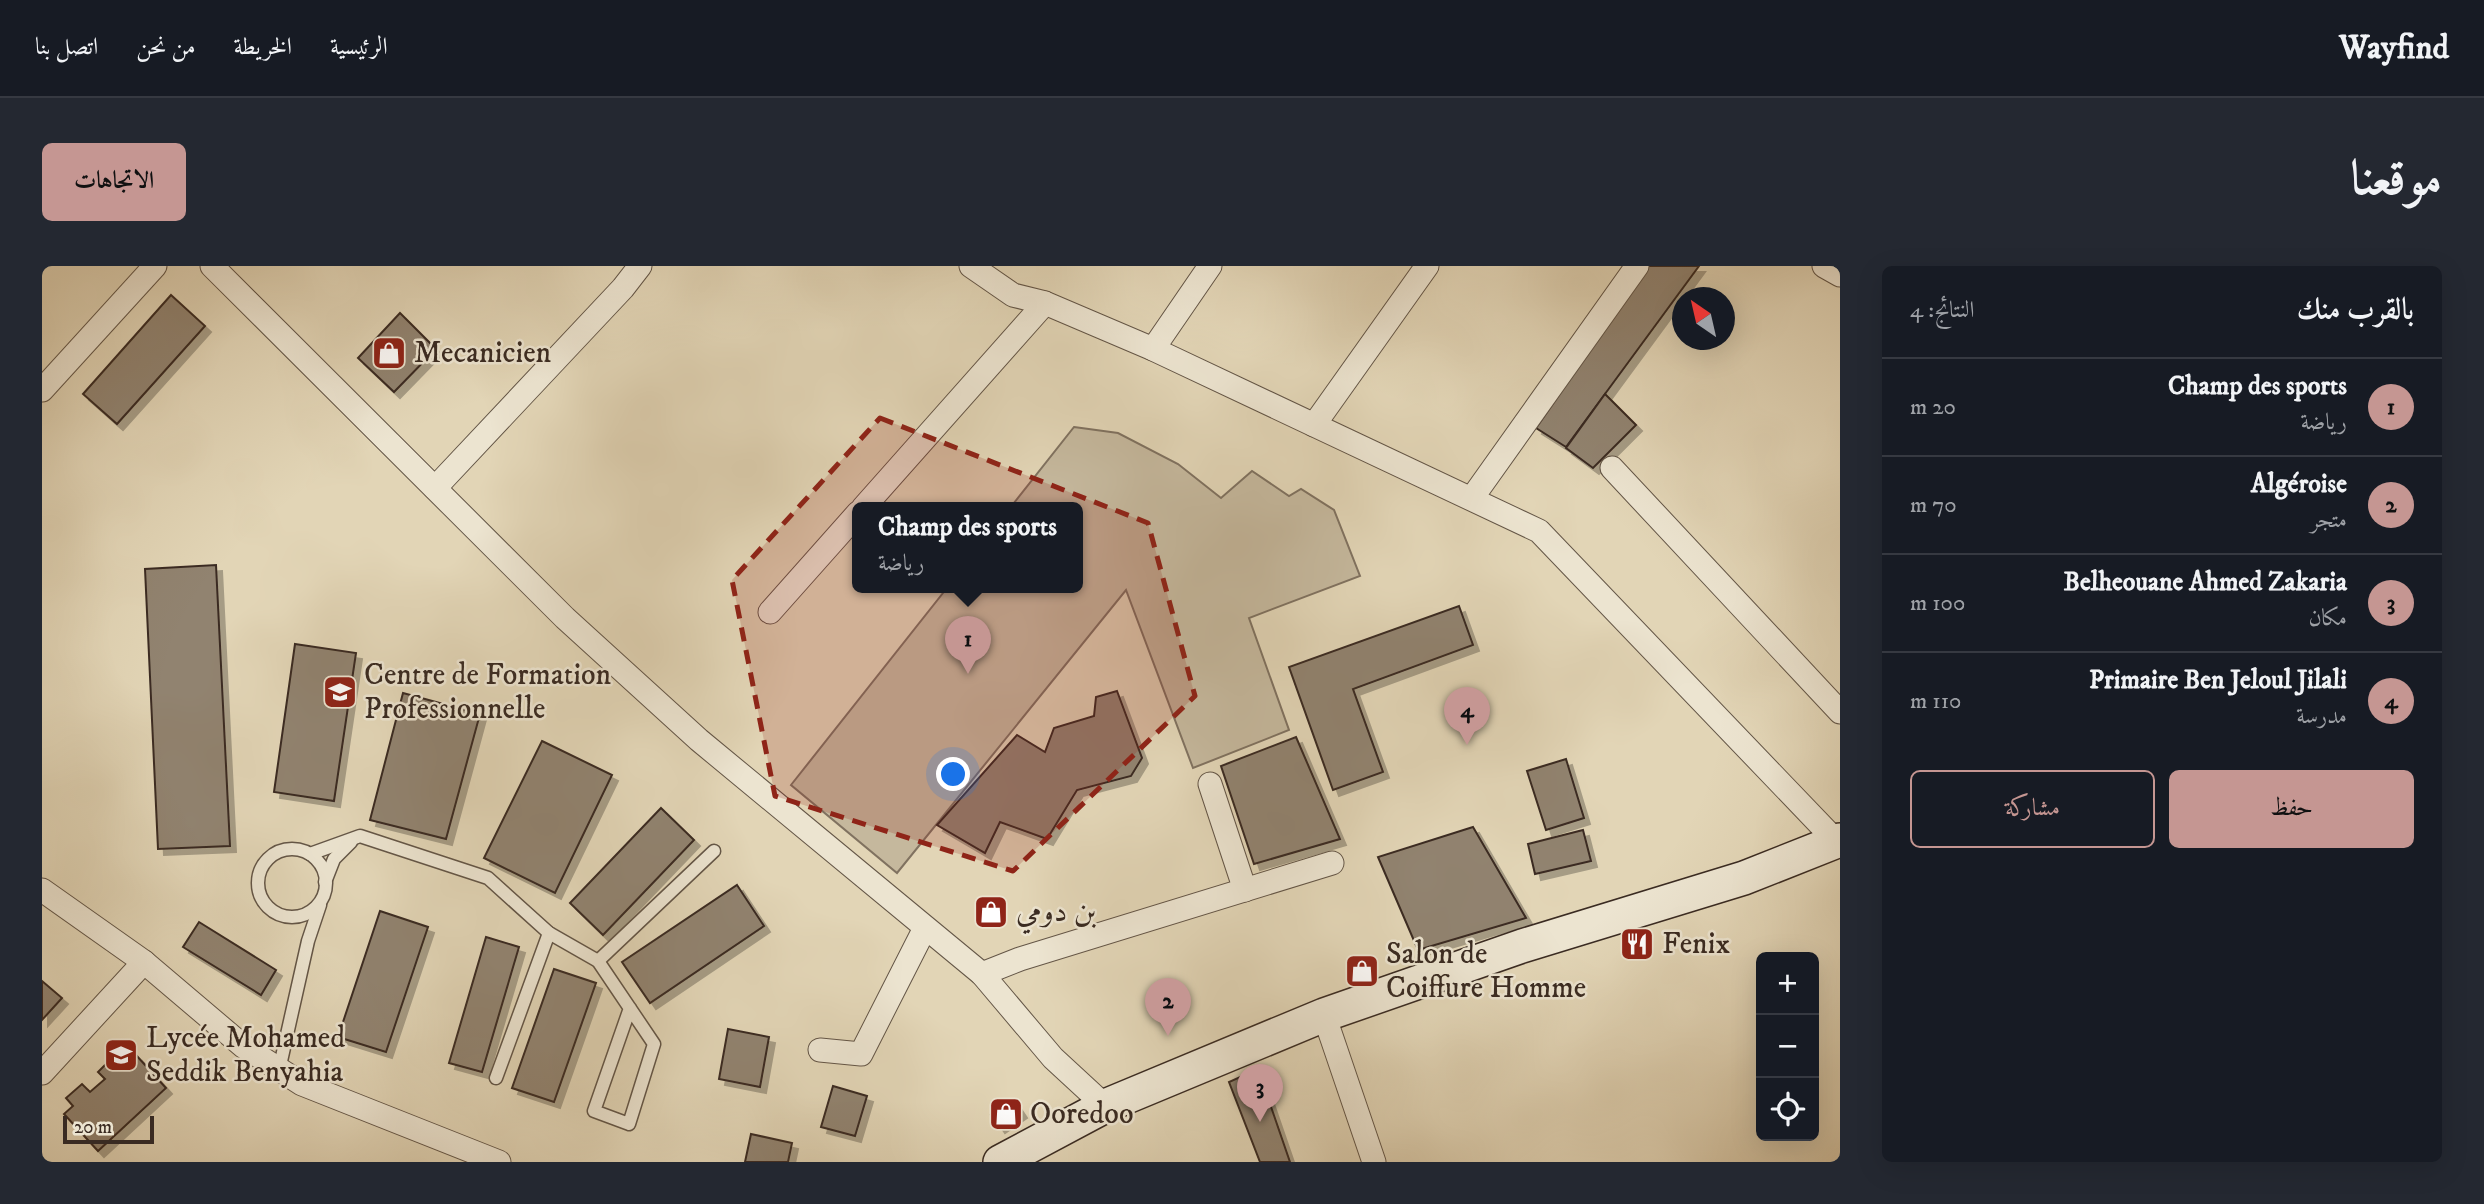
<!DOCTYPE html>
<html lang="ar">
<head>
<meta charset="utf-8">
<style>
	:root { --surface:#171b24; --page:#242831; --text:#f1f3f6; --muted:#9ea1a6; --line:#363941; --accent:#c59692 }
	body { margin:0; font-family:"IM FELL DW Pica",Amiri,serif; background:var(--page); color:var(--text); direction:rtl }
	.controls { position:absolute; right:21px; bottom:21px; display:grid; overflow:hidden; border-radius:10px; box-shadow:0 7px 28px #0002 }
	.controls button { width:63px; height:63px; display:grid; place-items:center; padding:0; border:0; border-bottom:2px solid var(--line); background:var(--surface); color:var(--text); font:35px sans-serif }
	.compass { position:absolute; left:1630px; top:21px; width:63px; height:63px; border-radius:50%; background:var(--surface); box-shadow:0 7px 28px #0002; rotate:326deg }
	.scale { position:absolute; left:21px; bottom:18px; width:91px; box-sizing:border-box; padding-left:7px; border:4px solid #3a2b22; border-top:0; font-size:19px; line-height:24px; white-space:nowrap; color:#3a2b22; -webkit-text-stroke:5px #ece4d0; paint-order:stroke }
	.you { position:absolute; left:912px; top:509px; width:24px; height:24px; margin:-18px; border:5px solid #fff; border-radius:50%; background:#1a73e8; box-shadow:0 0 0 10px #1a73e833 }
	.badge { display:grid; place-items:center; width:46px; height:46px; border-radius:50%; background:var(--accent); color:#111; font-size:23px; font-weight:700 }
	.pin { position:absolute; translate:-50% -58px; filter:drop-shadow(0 2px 4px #0008) }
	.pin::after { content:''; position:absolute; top:37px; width:24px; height:21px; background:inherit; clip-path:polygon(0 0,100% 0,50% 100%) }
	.popup { position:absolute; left:810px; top:236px; width:231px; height:91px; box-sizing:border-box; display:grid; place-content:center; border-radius:10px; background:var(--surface); filter:drop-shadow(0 2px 5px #0005); font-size:23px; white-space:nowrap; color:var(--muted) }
	.popup b { font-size:26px; color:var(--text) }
	.popup::after { content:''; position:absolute; left:50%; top:100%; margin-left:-14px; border:14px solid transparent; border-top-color:var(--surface) }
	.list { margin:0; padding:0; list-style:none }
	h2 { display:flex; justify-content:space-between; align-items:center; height:91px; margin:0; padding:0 28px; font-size:30px }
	h2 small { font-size:23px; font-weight:400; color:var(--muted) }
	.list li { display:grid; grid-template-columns:46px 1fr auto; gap:21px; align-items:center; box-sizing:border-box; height:98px; padding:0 28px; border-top:2px solid var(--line) }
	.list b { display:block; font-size:26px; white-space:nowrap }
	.list p { margin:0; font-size:23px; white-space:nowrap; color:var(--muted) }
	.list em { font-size:23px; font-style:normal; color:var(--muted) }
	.actions { display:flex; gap:14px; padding:21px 28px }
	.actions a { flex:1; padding:16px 0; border:2px solid var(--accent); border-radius:10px; text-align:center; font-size:24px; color:var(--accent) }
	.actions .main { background:var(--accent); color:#111 }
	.icon { flex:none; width:38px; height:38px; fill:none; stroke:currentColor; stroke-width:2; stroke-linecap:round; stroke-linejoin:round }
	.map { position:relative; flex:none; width:1798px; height:896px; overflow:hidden; direction:ltr; border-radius:10px }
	header { display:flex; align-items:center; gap:42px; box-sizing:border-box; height:98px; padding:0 35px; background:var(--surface); border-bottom:2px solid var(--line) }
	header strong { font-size:33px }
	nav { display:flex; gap:38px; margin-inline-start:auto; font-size:24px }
	.intro { display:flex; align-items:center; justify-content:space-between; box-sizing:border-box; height:168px; padding:0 42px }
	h1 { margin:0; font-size:49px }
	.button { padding:18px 32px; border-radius:10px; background:var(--accent); color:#111; font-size:24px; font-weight:700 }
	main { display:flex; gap:42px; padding:0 42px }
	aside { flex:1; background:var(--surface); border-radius:10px; box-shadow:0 7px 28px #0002 }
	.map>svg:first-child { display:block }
</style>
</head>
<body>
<header>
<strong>Wayfind</strong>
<nav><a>الرئيسية</a><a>الخريطة</a><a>من نحن</a><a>اتصل بنا</a></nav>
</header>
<div class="intro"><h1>موقعنا</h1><a class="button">الاتجاهات</a></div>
<main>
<aside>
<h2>بالقرب منك<small>النتائج: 4</small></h2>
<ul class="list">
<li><span class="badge">1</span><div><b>Champ des sports</b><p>رياضة</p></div><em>20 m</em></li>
<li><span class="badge">2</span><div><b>Algéroise</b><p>متجر</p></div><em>70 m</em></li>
<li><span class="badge">3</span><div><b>Belheouane Ahmed Zakaria</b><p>مكان</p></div><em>100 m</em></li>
<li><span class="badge">4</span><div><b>Primaire Ben Jeloul Jilali</b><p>مدرسة</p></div><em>110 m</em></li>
</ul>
<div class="actions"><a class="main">حفظ</a><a>مشاركة</a></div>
</aside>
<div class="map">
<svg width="1798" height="896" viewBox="0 0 1798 896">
	<defs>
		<filter id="shadow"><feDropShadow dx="6" dy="6" stdDeviation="0" flood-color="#0004"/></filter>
	</defs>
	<rect width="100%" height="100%" fill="#e2d5b6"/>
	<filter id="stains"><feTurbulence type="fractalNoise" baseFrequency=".00286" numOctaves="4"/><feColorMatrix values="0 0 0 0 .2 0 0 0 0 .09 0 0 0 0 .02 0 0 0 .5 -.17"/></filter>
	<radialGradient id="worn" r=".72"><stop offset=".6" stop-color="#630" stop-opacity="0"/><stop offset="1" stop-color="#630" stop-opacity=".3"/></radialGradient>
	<polygon fill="#c5b89d" stroke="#807260" stroke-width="2" points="1032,161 1076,167 1136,198 1179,232 1210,205 1247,230 1259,223 1292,244 1318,310 1207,352 1247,464 1151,502 1084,324 855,607 749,519 905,322 1036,322 1036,242 968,242"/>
	<g fill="#91836f" stroke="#3a2b22" stroke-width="2" filter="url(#shadow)">
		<polygon points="1606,0 1657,0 1524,181 1494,162"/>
		<polygon points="129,29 163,60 75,158 41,128"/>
		<polygon points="358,47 394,83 352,126 316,92"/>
		<polygon points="1563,128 1594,159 1551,202 1524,182"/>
		<polygon points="174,299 188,580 116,583 103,303"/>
		<polygon points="1417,340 1431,379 1311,423 1341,506 1291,524 1247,401"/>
		<polygon points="253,378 314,387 292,535 232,526"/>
		<polygon points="1075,425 1100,492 1089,510 1035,524 1005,573 958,556 943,587 895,559 975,469 1003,486 1012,462 1052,450 1054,431"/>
		<polygon points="361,427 438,448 404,573 328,554"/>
		<polygon points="1254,471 1298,573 1212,598 1179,500"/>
		<polygon points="500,475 570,509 513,627 442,592"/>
		<polygon points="1524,493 1542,552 1504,564 1485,505"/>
		<polygon points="619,542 652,574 561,669 528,637"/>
		<polygon points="1431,561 1484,652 1376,684 1336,591"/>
		<polygon points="1541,564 1549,595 1493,608 1486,578"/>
		<polygon points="695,619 722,660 608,737 580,696"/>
		<polygon points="338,645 386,661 344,786 296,771"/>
		<polygon points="157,656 234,704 219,729 141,681"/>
		<polygon points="444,671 477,681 440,806 407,797"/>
		<polygon points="512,703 554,717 512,836 470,822"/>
		<polygon points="0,715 20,732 0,754"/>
		<polygon points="686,763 727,771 718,821 677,813"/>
		<polygon points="94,789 124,822 56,885 22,848 31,840 24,832 40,818 48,826 63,813 56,806 72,790 82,800"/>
		<polygon points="1216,803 1248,896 1218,896 1187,816"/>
		<polygon points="791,820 825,830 813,870 779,861"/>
		<polygon points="971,834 979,846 957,861 949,849"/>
		<polygon points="709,868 750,877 746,896 703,896"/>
	</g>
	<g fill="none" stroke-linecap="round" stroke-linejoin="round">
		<g stroke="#645647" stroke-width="15">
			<g id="service">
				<circle cx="250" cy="617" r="34"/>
				<polyline points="268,588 318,570 446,612 507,667 556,695 612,778 587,858 552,845 588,742"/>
				<polyline points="283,616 292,593 309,576"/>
				<polyline points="556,695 672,585"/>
				<polyline points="237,804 266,675 278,639"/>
				<polyline points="454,812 507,667"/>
			</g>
		</g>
		<g stroke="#645647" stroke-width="25">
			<g id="minor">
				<polyline points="170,0 523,352 657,474 940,708 1011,792 1063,840"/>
				<polyline points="929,0 971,29 1003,37 1111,83 1497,265 1794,575"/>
				<polyline points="1782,0 1798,9"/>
				<polyline points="1111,83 1168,0"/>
				<polyline points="0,124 113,0"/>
				<polyline points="1272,159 1385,0"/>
				<polyline points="1570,202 1798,446"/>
				<polyline points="393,222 581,22 598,0"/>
				<polyline points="1430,232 1595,0"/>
				<polyline points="821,242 1003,37"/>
				<polyline points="728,346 816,247"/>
				<polyline points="1168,518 1203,624"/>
				<polyline points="0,624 102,696 201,780 260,818 457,896"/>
				<polyline points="940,708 978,693 1290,597"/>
				<polyline points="1282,749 1332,896"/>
				<polyline points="778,784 819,788 883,662"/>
				<polyline points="0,807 102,696"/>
			</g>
		</g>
		<g stroke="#3a2b22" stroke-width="36">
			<polyline id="secondary" points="958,896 1063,840 1282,749 1480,680 1702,612 1798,574"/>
		</g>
		<use href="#service" stroke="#ece4d0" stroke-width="12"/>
		<use href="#minor" stroke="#ece4d0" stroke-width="23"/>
		<use href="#secondary" stroke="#ece4d0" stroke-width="33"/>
	</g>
	<path fill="#8f2418" fill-opacity="0.2" stroke="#8f2418" stroke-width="5" stroke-dasharray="14 9" stroke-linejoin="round" d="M838 152 1106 257 1153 430 971 605 733 530 690 314Z"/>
	<defs>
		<g id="shop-square" transform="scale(1.75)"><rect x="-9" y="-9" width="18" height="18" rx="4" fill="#8f2418" stroke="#ece4d0"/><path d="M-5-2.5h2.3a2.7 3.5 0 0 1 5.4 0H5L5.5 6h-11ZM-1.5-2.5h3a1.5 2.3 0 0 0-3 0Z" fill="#fff"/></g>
		<g id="university-square" transform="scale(1.75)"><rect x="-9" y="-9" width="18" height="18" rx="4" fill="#8f2418" stroke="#ece4d0"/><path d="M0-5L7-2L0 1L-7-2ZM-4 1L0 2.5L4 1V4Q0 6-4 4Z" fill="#fff"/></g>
		<g id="restaurant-square" transform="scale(1.75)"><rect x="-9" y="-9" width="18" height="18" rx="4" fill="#8f2418" stroke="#ece4d0"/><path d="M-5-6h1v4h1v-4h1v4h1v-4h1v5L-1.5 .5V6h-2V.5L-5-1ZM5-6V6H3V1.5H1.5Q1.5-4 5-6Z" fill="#fff"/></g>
		<g id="school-square" transform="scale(1.75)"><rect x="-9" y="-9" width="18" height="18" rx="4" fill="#8f2418" stroke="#ece4d0"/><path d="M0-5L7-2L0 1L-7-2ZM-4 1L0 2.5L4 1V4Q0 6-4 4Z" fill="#fff"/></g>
	</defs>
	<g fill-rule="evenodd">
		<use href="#shop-square" x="347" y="87"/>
		<use href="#university-square" x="298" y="426"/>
		<use href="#shop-square" x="949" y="646"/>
		<use href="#restaurant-square" x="1595" y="678"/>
		<use href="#shop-square" x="1320" y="705"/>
		<use href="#school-square" x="79" y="789"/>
		<use href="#shop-square" x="964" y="848"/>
	</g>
	<g text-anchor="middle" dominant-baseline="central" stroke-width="5" stroke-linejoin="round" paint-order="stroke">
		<g font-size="30" fill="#3a2b22" stroke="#ece4d0" text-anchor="start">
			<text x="372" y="87">Mecanicien</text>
			<text x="322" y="409">Centre de Formation<tspan x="322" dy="34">Professionnelle</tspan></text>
			<text x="974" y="646">بن دومي</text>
			<text x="1620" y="678">Fenix</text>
			<text x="1344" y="688">Salon de<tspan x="1344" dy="34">Coiffure Homme</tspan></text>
			<text x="104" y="772">Lycée Mohamed<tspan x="104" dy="34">Seddik Benyahia</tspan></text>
			<text x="988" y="848">Ooredoo</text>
		</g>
	</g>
	<rect width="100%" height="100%" filter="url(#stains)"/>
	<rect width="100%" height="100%" fill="url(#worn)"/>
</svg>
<div class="controls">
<button>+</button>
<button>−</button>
<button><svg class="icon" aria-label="locate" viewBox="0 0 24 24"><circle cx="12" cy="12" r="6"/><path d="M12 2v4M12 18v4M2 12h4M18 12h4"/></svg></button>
</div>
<svg class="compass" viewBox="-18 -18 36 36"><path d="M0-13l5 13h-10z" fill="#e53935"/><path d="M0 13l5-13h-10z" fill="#9ea1a6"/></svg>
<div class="scale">20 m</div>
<div class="you"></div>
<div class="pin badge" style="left:926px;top:408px">1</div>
<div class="popup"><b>Champ des sports</b>رياضة</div>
<div class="pin badge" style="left:1126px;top:770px">2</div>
<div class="pin badge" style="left:1218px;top:856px">3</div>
<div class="pin badge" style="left:1425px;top:479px">4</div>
</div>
</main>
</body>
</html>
